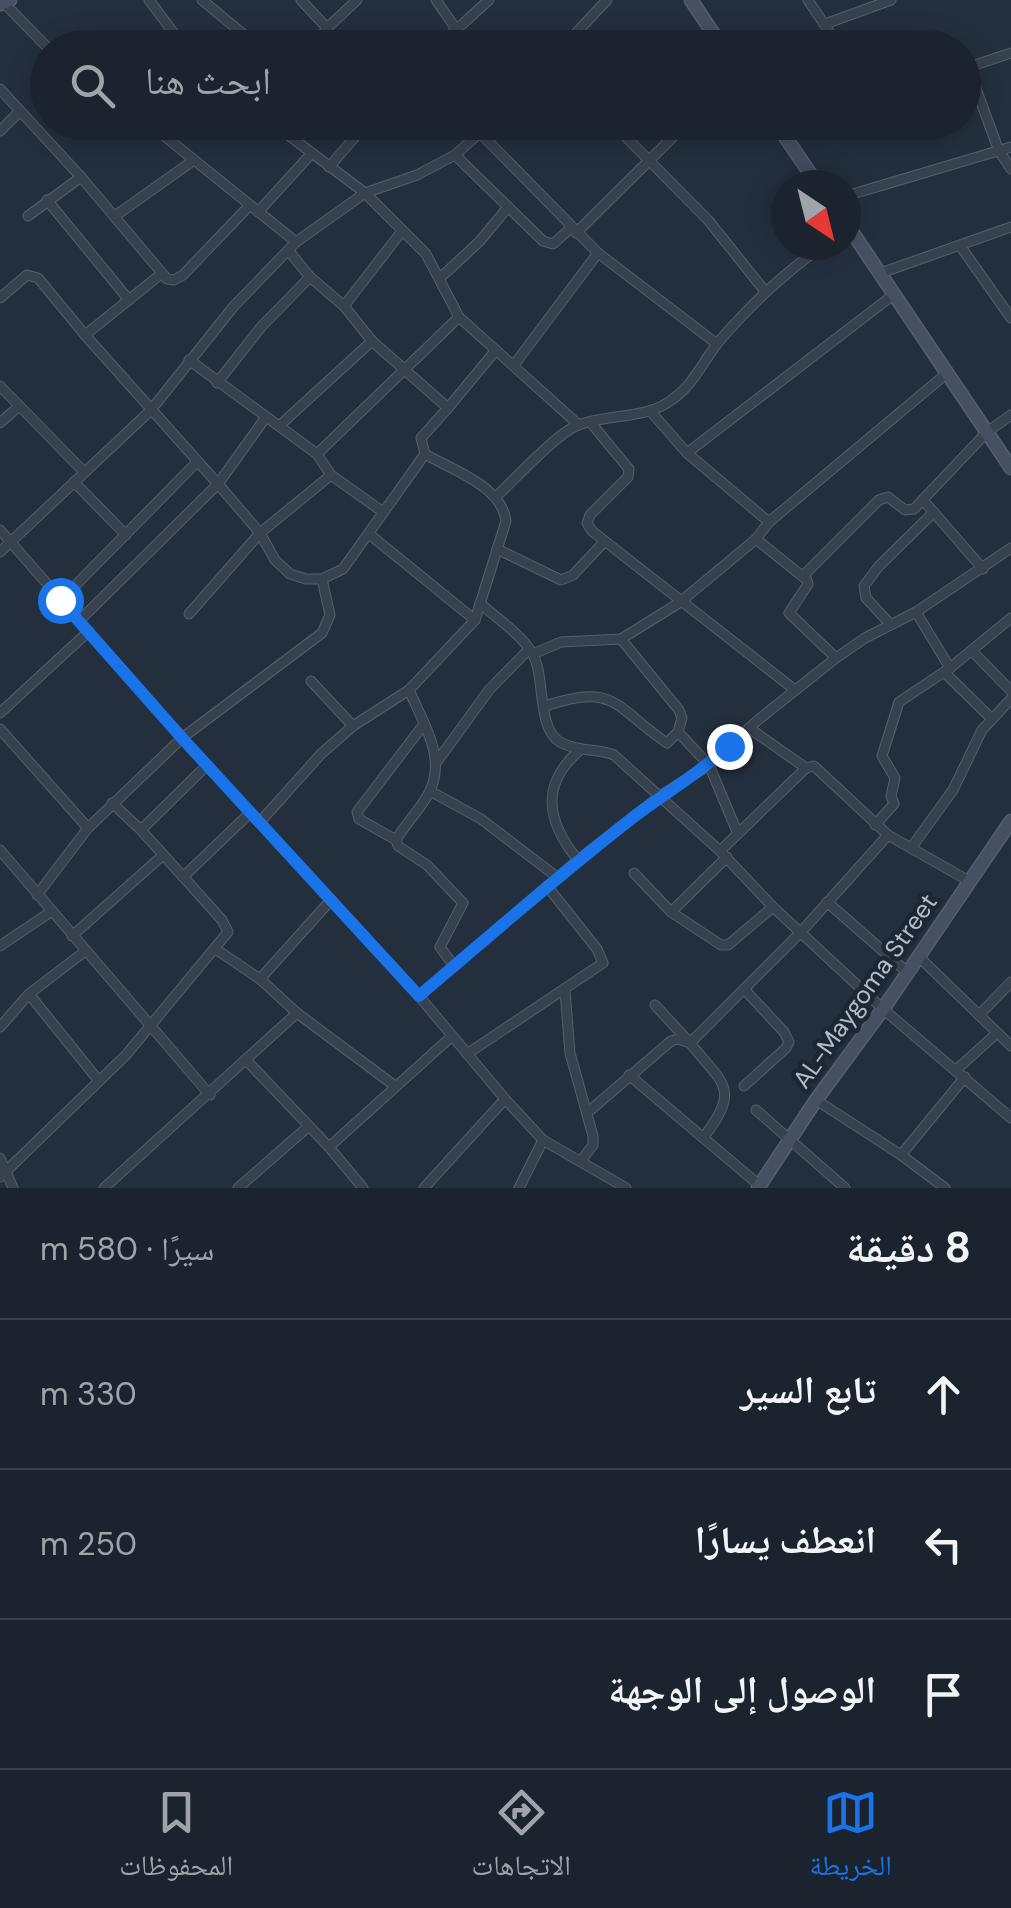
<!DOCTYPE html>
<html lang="ar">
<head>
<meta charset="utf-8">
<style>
	:root { --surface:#1b232e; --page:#242b36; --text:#f1f3f6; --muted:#a0a4aa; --line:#39404a; --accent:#1a73e8 }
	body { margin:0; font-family:"DM Sans","Noto Naskh Arabic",sans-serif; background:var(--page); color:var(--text); direction:rtl }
	.compass { position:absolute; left:771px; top:170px; width:90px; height:90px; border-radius:50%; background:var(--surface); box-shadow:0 5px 25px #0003; rotate:145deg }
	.stop { position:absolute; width:30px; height:30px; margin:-22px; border:8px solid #1a73e8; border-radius:50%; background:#fff }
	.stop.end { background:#1a73e8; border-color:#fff; box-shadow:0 2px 10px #0008 }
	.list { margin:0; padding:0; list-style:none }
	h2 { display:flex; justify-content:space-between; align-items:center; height:130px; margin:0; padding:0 40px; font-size:42px }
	h2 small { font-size:32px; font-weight:400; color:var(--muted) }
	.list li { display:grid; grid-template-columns:65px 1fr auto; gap:30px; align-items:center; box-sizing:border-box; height:150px; padding:0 40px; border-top:2px solid var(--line) }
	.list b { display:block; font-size:38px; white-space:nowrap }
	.list em { font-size:32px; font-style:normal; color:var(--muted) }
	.icon { flex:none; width:55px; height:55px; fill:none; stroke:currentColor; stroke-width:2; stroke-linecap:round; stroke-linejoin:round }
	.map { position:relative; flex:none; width:1011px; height:1188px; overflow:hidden; direction:ltr }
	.search { position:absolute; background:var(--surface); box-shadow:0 5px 25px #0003; left:30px; right:30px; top:30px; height:110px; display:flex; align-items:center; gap:25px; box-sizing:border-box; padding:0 35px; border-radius:55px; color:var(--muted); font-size:38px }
	.sheet { height:580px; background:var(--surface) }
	nav { display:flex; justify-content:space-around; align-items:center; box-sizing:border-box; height:140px; border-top:2px solid var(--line); background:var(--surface); font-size:28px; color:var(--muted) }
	nav a { display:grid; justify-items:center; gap:5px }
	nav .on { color:var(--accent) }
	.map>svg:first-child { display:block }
</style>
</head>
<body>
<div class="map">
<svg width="1011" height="1188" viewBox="0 0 1011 1188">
	<rect width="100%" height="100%" fill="#242f3e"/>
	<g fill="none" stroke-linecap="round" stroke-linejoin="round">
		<g stroke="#565f6c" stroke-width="11">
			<g id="street">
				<polyline points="149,0 185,48"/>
				<polyline points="202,0 260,48"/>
				<polyline points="301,0 327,28"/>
				<polyline points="436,0 469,48"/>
				<polyline points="808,0 840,48"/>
				<polyline points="4,3 48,48"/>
				<polyline points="825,24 891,0"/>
				<polyline points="313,48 327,28 357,0"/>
				<polyline points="436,48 489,0"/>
				<polyline points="562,48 607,0"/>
				<polyline points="968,67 999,151 1011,169"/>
				<polyline points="966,68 1011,53"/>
				<polyline points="0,89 81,177 167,279 174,280 183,275 249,206"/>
				<polyline points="147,122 296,242"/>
				<polyline points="271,122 365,193 426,254 459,317 579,425"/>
				<polyline points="611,122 708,220 764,290"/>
				<polyline points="0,131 20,111"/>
				<polyline points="481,134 598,253 717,344"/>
				<polyline points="455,155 543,241 553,244 571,228"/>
				<polyline points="329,167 368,122"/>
				<polyline points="846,196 1011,147"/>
				<polyline points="47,200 129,300"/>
				<polyline points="258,212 311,154"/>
				<polyline points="28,216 81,177"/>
				<polyline points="115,216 194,160"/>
				<polyline points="576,233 688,122"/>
				<polyline points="961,247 1011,318"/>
				<polyline points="878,274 1011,227"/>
				<polyline points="440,278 480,241 508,207"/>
				<polyline points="0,298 27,275 38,278 85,335 218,484 260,533 275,560 290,574 306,579 322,579 343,569 425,454"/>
				<polyline points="344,306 402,231"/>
				<polyline points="85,335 161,274"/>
				<polyline points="189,360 317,454 331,475 383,512"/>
				<polyline points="514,365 598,253"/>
				<polyline points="217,383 261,327 310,277"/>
				<polyline points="0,386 84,472"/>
				<polyline points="448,408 496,350"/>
				<polyline points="652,413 687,453 769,522"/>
				<polyline points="0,423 19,406"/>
				<polyline points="591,423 629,469 628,477 590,515 587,523 592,531 795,690"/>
				<polyline points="279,426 372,341"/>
				<polyline points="687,453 893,295"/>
				<polyline points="317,454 459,317"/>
				<polyline points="74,482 126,535"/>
				<path d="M497 496C515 479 557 433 578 425 610 413 646 420 673 399 695 383 704 359 721 339 755 300 782 276 823 245"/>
				<polyline points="923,500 983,569"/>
				<polyline points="0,530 182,738 419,996 505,1099 543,1140 626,1188"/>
				<polyline points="369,534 475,620"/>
				<polyline points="756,539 807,580 808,584 789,613 836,658"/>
				<polyline points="497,549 561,580 573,575 604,542"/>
				<polyline points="0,552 151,410 234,306 296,242 365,193 417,175 455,155 492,122"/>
				<polyline points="803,576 879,500 888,497 905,510 914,509 987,432 1011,415"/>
				<polyline points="61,600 197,462"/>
				<path d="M480 603C496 618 521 634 532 653 546 675 536 728 560 742 577 752 596 748 614 755L720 851 773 907 883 1009 1011 1118"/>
				<polyline points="916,612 950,668"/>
				<polyline points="189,614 260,533 331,475"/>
				<polyline points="80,620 218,484 266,417"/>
				<polyline points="891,625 866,598 864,586 879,566 934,512"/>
				<polyline points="621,639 679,710 682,718 678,732 709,765 738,834"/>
				<polyline points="972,651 1011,691"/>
				<polyline points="533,654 561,642 621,639 679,603 756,539 769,522 946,374"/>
				<polyline points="944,672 992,719"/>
				<polyline points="311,681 353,726"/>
				<path d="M409 690C424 725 451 764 424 801 415 815 404 826 396 840L398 846 427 865 463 903 440 947 454 966"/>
				<path d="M545 706C616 682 614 707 667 743L678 732"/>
				<polyline points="0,713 89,631"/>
				<polyline points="749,728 806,768 814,766 888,835 969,881"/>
				<polyline points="0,729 88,828"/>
				<polyline points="436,763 489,690 529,649"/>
				<polyline points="430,791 481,819 557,877"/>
				<path d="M259 823 321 754 353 726 409 690 475 620 506 521C502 486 452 470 425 454L421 438 448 408 372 341 344 306 310 277 288 250"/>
				<polyline points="875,825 894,804 891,796 895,778 882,756 899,702 950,668 1011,618"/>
				<polyline points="141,830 207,765"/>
				<polyline points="396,840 359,819 357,812 424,724"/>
				<polyline points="911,848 953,790 982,730 1011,699"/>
				<polyline points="0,850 210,1095"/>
				<polyline points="720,851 806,768"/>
				<path d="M578 860C547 822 539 785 580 750"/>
				<polyline points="634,873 671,912 721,945 728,945 773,907"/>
				<polyline points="183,877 250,813"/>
				<polyline points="37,895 88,828 182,738 322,633 330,615 322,579"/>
				<polyline points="827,902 907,972"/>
				<polyline points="671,912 727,857"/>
				<polyline points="72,936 162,856"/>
				<polyline points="0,946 52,911"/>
				<polyline points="217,950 260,979 297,1013 395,1086"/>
				<polyline points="918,956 979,1015 1011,982"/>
				<polyline points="260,979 330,901"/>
				<polyline points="744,989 784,1032 789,1042 786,1048 744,1086"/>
				<polyline points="565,991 570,1053 593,1136 593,1145 581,1161"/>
				<polyline points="29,994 99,1081"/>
				<polyline points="419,996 578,860 660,796 709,765 758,720 836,658 865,638 916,612 1011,548"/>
				<polyline points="655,1005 690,1043 801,932 888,835"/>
				<polyline points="979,1015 1011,1046"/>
				<polyline points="0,1027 29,994 84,952"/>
				<polyline points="467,1054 603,963 597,949 547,886"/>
				<polyline points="247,1061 329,1147 363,1188"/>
				<polyline points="956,1070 997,1033"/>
				<polyline points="629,1075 759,1185"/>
				<polyline points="816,1100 901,1155 945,1188"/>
				<polyline points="756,1110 845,1188"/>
				<path d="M587 1113 671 1041 678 1039 690 1043C724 1085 741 1089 703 1138"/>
				<polyline points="329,1147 451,1037"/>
				<polyline points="901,1155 965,1077"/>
				<polyline points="0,1158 13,1188"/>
				<polyline points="0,1177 126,1055 228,932 222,920 141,830 112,803"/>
				<polyline points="104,1188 297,1013"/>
				<polyline points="238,1188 309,1126"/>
				<polyline points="424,1188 505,1099"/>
				<polyline points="519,1188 543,1140"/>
			</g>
		</g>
		<g stroke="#565f6c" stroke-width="15">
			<g id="secondary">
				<polyline points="691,0 723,48"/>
				<polyline points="0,4 10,0"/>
				<polyline points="775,122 818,185"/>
				<polyline points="846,223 1011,468"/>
				<polyline points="758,1188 816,1100 883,1009 1011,821"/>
			</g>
		</g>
		<use href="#street" stroke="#38414e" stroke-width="9"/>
		<use href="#secondary" stroke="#465061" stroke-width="12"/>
	</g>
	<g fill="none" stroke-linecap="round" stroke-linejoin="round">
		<path stroke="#1a73e8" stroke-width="12" d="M60 600 182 738 419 996C489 936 558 876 631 819 663 794 699 774 729 746"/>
	</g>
	<g text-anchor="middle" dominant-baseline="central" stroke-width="9" stroke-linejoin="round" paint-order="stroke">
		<g font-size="25" fill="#b4bcc9" stroke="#1d2633">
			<text transform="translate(865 991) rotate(-55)">AL-Maygoma Street</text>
		</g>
	</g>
</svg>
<svg class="compass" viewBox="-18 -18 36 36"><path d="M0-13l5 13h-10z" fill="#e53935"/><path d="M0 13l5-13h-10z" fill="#a0a4aa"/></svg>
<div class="stop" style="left:60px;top:600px"></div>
<div class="stop end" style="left:729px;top:746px"></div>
<div class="search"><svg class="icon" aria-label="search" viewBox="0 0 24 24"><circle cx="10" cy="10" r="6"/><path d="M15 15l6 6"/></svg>ابحث هنا</div>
</div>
<section class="sheet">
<h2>8 دقيقة<small>سيرًا · 580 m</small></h2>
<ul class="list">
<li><svg class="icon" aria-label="ahead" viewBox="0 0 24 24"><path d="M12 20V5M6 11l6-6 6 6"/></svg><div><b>تابع السير</b></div><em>330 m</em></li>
<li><svg class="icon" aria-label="left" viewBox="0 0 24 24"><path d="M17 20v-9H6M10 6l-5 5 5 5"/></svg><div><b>انعطف يسارًا</b></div><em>250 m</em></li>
<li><svg class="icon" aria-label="arrive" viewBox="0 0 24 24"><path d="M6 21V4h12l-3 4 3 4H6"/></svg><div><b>الوصول إلى الوجهة</b></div></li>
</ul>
</section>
<nav>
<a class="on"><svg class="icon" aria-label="map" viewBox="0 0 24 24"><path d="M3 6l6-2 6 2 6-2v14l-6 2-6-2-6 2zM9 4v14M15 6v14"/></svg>الخريطة</a>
<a><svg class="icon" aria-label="directions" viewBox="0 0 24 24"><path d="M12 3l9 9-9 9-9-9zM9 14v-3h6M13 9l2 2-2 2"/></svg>الاتجاهات</a>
<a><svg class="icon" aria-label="saved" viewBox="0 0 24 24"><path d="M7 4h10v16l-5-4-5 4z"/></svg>المحفوظات</a>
</nav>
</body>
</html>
